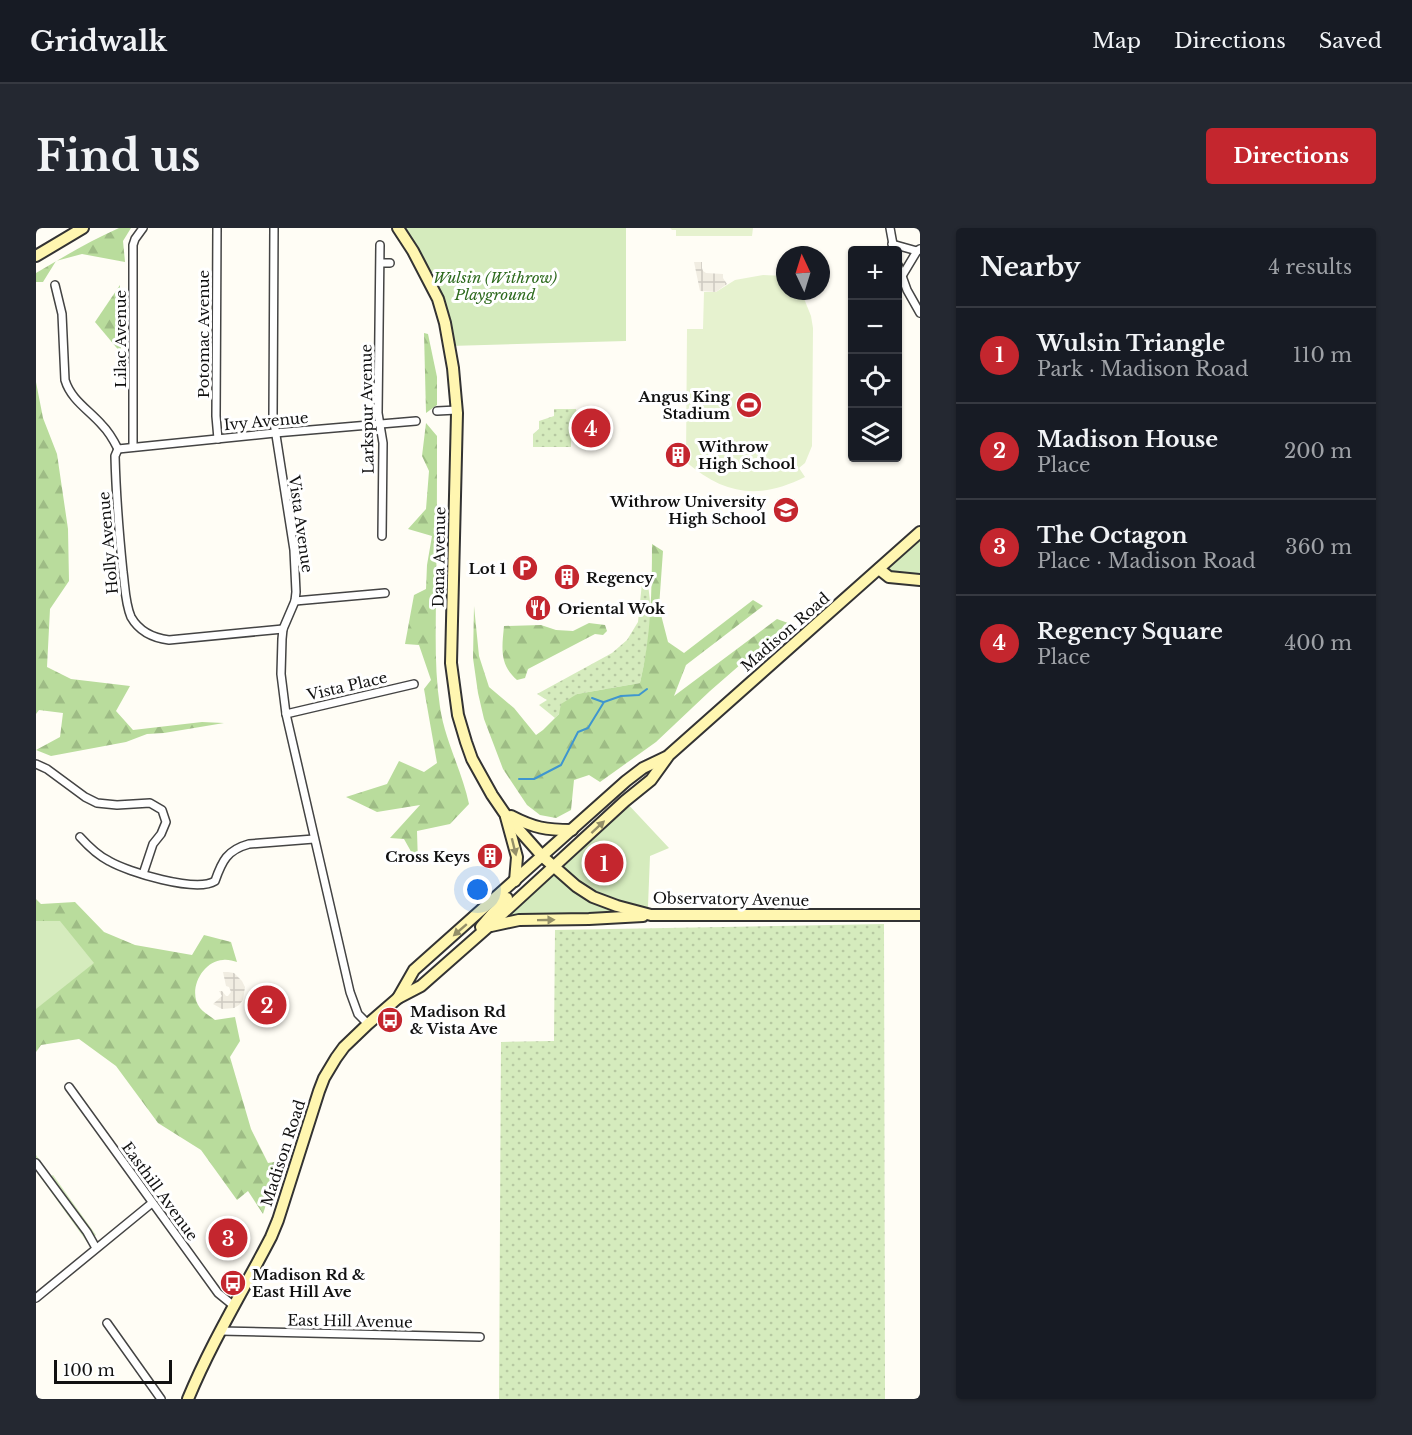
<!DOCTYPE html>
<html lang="en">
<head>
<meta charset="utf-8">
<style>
	:root { --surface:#171b24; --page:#242831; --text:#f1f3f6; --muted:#9ea1a6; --line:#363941; --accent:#c4262e }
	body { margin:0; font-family:"Libre Baskerville",serif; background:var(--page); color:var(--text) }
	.controls { position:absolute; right:18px; top:18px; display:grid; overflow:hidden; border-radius:6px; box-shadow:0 2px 4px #0004 }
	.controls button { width:54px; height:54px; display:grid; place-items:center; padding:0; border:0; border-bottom:2px solid var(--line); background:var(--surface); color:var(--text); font:30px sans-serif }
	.compass { position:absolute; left:740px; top:18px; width:54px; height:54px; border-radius:50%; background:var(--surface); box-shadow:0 2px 4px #0004; rotate:356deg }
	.scale { position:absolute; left:18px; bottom:15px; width:118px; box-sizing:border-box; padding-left:6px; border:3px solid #111; border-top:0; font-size:16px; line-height:21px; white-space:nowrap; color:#111; -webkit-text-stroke:4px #fff; paint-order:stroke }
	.you { position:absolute; left:442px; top:662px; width:21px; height:21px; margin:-15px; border:4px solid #fff; border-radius:50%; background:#1a73e8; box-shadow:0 0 0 9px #1a73e833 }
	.badge { display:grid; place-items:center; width:39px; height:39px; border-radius:50%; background:var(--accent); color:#fff; font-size:20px; font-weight:700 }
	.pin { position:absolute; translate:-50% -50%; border:3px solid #fff; box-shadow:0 2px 6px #0006 }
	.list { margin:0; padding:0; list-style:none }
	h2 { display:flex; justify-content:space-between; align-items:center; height:78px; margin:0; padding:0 24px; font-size:26px }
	h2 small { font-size:20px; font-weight:400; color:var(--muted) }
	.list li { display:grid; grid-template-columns:39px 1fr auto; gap:18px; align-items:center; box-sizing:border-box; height:96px; padding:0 24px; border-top:2px solid var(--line) }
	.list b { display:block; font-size:22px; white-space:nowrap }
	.list p { margin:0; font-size:20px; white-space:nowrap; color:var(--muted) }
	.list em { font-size:20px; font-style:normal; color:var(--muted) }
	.icon { flex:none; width:33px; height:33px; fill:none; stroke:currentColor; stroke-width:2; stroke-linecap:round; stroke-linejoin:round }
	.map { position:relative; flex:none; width:884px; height:1171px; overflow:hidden; border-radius:6px }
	header { display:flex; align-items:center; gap:36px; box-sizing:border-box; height:84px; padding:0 30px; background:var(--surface); border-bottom:2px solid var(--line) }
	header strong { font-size:28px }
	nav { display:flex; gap:33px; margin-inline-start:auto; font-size:21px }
	.intro { display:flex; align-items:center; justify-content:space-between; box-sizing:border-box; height:144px; padding:0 36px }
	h1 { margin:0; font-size:42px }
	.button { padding:15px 27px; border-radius:6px; background:var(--accent); color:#fff; font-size:21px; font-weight:700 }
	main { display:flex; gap:36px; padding:0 36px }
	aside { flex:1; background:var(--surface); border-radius:6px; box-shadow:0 2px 4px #0004 }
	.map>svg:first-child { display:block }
</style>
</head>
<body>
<header>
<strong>Gridwalk</strong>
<nav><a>Map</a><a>Directions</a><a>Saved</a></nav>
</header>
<div class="intro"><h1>Find us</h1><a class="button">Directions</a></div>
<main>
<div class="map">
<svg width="884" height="1171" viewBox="0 0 884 1171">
	<defs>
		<pattern id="grass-dots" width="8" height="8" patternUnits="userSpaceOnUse" patternTransform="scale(1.5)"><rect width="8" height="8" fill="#d5ebbd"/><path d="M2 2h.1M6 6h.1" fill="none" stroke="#b6c8a1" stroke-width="1.8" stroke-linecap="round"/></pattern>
		<pattern id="forest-firs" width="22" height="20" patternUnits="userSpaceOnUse" patternTransform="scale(1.5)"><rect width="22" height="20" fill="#b9dc9c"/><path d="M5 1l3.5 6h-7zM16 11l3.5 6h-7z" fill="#9ebc85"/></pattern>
		<pattern id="plaza-grid" width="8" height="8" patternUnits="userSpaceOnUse" patternTransform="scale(1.5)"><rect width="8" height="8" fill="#f1ede2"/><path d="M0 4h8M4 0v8" fill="none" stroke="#cecac1"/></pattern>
	</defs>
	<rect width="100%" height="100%" fill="#fffdf5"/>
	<g fill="url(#grass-dots)">
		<polygon points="518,181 540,181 541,186 554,187 557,193 535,193 535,219 497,219 497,206 503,201 503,193 518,188"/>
		<path d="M606 355 612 358C618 390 611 424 604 455L541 466 519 490 503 477 511 472 501 466 576 425 591 412 602 394Z"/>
		<polygon points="848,696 849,1171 463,1171 465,814 518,813 519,702"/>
	</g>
	<g fill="url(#forest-firs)">
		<path d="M83 0H95L87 13 89 34 46 26 20 33 7 54H0V45C27 29 54 13 83 0Z"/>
		<polygon points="84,57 85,125 59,94"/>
		<polygon points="388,105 392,106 401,149 401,177 390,185"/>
		<polygon points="0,154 7,190 21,226 32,301 33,353 14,381 11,439 35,451 94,458 80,483 97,502 166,494 188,495 128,505 111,506 90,514 15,528 0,522 24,509 27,485 3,482 0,486"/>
		<path d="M390 195 401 208C401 259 401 309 400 360 400 400 398 440 404 479 409 513 426 543 433 576L414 596 381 603 382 636 368 611 354 610 384 577 341 584 310 569 351 556 363 533 388 544 401 535 388 461 395 452 383 417 369 416 378 367 390 361 391 337 396 308 372 301 390 281 393 243 386 228Z"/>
		<path d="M616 316 627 323 623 379 632 414 648 425 717 372 727 378 650 437 638 468 741 391 752 395 674 463 620 514 564 554 553 547 538 552 535 582 520 590 504 587 491 577 467 541 448 491 442 465 437 430 438 378 443 428 453 459 478 480 500 507 507 502 523 486 525 476 541 466 604 455C615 409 616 363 616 316Z"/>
		<path d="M553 395 569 397 571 403 567 407 559 406 492 441 489 450 481 452C463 436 466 420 468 398L505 397 520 402 537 403Z"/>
		<path d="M0 671 5 676 39 674 68 704 99 717 156 727 168 707 195 714 201 734C197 733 191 731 187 732 166 733 151 763 164 780 167 784 174 788 179 792L199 789 204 813 194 829 215 901 232 935 244 933 227 986 212 963 201 972 165 922 122 895 80 838 43 811 5 817 0 824Z"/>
	</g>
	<g fill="#d5ebbd">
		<polygon points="362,0 590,0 590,113 414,118 409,95"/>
		<polygon points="884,304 884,352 843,341"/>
		<polygon points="589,573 633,620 614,628 612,678 615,687 452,699"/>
		<polygon points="0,693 24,693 58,735 0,781"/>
		<polygon points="0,927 15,948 17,947 60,1007 51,1014 0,943"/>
	</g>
	<g fill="#e6f2cf">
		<polygon points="634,0 717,0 716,8 640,8 640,2 636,2"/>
		<path d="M727 47 749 48V63H765L775 88 777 100 776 218 769 235 763 240 769 249C723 272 689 267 650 234L651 101H667L668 64H680L699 52Z"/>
	</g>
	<g fill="url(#plaza-grid)">
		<polygon points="658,34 666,34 666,40 667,43 670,45 687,46 687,50 691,56 680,64 664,63"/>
		<polygon points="187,744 192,744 198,745 206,753 209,759 207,772 203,777 198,780 186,781 177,776 186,768 183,763 186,763 190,768 192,768 195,764 193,759 190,758"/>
	</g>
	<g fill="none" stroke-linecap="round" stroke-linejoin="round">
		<g stroke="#3f96cf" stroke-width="2">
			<polyline points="556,470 567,474"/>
			<polyline points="483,551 498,551 525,537 542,504 552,500 568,474 585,468 603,467 611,461"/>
		</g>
		<g stroke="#444" stroke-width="10">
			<g id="street">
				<polyline points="181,0 180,188 182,211"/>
				<polyline points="238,0 237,188 258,322 260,364 259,373 247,401 246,411 245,446 250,486 314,764 322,786 332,796"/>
				<polyline points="854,0 858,22"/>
				<polyline points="856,16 881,23"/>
				<polyline points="344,17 342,185 347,215 346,308"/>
				<polyline points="345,35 354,35"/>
				<polyline points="862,37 871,62 884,85"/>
				<polyline points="866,48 881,23 884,21"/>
				<path d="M19 57 26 86 29 152C35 172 53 182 66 197 73 204 78 213 82 221"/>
				<polyline points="401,183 421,182"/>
				<polyline points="97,219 97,17 99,11 107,0"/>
				<path d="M82 221 79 228C80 267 83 305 87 344 89 358 89 375 95 389 103 403 117 410 133 412L247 401"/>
				<polyline points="82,221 239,205 380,193"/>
				<polyline points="259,373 349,365"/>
				<polyline points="250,486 378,456"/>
				<polyline points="0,536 11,541 49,569 61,575 81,577 114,575 126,582 130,594 125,606 117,616 107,646"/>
				<path d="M44 609C53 619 61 627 73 633 92 644 160 665 179 653 186 633 191 622 213 616L278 611"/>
				<polyline points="33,859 182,1065 198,1078"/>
				<polyline points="0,935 51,1004 60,1020"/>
				<polyline points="0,1070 116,975"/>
				<polyline points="71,1095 125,1171"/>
				<polyline points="184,1103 444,1109"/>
			</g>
		</g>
		<g stroke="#333" stroke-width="14">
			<g id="secondary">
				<polyline points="362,0 377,23 402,71 409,95 417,140 421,185 415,435 422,487 430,514 436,531 456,567 469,586 507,629 540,658 557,669 581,678 615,687 884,687"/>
				<polyline points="0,28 47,0"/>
				<polyline points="843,341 853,349 884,352"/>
				<path d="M475 588C498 600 510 602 536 602"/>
				<polyline points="470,589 481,629 479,653"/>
				<polyline points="455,698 483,692 553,691 607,688"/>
				<polyline points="445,699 462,679 471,670"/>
				<polyline points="362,770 378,742 590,553 607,540 630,529"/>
				<path d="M152 1171C175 1115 207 1063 235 1009L242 992 283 863 288 850 300 830 308 819 332 796 362 770 385 758 452 699 589 573 615 552 633 527 884 304"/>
			</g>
		</g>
		<use href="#street" stroke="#fff" stroke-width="7"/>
		<use href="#secondary" stroke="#fff6b0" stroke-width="10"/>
	</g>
	<defs><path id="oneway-solid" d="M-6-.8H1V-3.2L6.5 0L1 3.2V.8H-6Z" transform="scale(1.5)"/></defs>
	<g fill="#948f68">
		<use href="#oneway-solid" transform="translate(562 599) rotate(-43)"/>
		<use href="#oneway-solid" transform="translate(478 619) rotate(76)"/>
		<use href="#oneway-solid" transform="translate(510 692) rotate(-1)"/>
		<use href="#oneway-solid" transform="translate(424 702) rotate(139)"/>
	</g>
	<defs>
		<g id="stadium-disc" transform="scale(1.35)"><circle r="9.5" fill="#c4262e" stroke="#fff"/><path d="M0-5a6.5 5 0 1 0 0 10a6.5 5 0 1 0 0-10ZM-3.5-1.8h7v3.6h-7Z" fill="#fff"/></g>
		<g id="building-disc" transform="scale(1.35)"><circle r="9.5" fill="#c4262e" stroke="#fff"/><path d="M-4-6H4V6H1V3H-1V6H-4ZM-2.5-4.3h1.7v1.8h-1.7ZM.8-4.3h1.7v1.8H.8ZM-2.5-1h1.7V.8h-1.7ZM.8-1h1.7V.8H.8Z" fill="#fff"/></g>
		<g id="school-disc" transform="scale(1.35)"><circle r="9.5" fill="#c4262e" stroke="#fff"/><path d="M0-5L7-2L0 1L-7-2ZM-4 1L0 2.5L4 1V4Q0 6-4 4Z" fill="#fff"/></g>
		<g id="parking-disc" transform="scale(1.35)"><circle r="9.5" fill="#c4262e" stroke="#fff"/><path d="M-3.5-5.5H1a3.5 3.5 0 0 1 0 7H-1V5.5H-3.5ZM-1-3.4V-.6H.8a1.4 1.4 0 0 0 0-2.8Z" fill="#fff"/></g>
		<g id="restaurant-disc" transform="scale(1.35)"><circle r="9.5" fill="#c4262e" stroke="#fff"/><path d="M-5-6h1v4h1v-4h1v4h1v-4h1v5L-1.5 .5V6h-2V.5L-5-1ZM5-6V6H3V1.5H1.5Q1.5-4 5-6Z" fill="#fff"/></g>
		<g id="bus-disc" transform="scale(1.35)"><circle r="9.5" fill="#c4262e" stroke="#fff"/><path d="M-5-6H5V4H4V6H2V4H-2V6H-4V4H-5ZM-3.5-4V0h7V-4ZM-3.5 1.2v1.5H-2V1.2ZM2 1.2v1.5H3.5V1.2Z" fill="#fff"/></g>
	</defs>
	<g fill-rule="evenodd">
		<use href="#stadium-disc" x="713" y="177"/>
		<use href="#building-disc" x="642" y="227"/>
		<use href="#school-disc" x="750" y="282"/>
		<use href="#parking-disc" x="489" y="340"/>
		<use href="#building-disc" x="531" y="349"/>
		<use href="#restaurant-disc" x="502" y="380"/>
		<use href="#building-disc" x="454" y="628"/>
		<use href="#bus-disc" x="354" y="792"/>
		<use href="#bus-disc" x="197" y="1055"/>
	</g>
	<g text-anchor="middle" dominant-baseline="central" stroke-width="6" stroke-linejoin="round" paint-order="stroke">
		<g font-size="15" font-style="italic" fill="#2f6b1f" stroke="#fff">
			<text x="459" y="49">Wulsin (Withrow)<tspan x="459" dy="17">Playground</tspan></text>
		</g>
		<g font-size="15" fill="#111" stroke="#fff">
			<text transform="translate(167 106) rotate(-90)">Potomac Avenue</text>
			<text transform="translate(84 111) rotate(-90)">Lilac Avenue</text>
			<text transform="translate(331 181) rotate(-91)">Larkspur Avenue</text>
			<text transform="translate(230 193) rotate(-5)">Ivy Avenue</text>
			<text transform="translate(265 296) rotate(82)">Vista Avenue</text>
			<text transform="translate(72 315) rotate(-95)">Holly Avenue</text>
			<text transform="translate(403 329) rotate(-89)">Dana Avenue</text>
			<text transform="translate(749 404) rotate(-41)">Madison Road</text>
			<text transform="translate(311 458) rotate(-13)">Vista Place</text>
			<text transform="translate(695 671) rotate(1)">Observatory Avenue</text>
			<text transform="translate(247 925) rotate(-72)">Madison Road</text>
			<text transform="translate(124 963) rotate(54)">Easthill Avenue</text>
			<text transform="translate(314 1093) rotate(1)">East Hill Avenue</text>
		</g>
		<g font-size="15" font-weight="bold" fill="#111" stroke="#fff" text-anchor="start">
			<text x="694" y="168" text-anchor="end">Angus King<tspan x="694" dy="17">Stadium</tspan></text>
			<text x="662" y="218">Withrow<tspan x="662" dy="17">High School</tspan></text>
			<text x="730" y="273" text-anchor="end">Withrow University<tspan x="730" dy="17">High School</tspan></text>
			<text x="470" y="340" text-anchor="end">Lot 1</text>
			<text x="550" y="349">Regency</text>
			<text x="522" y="380">Oriental Wok</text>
			<text x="434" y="628" text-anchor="end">Cross Keys</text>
			<text x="374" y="783">Madison Rd<tspan x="374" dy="17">&amp; Vista Ave</tspan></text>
			<text x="216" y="1046">Madison Rd &amp;<tspan x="216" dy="17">East Hill Ave</tspan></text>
		</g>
	</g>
</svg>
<div class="controls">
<button>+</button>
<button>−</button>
<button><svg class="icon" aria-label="locate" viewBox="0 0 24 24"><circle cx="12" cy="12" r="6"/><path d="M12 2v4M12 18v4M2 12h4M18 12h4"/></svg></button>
<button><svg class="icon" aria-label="layers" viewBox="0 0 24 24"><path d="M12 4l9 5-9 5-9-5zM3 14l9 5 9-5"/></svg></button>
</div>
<svg class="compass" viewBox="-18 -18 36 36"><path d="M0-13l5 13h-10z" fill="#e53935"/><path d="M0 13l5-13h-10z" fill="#9ea1a6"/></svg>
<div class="scale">100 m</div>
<div class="you"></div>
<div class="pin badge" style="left:568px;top:635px">1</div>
<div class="pin badge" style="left:231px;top:777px">2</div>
<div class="pin badge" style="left:192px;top:1010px">3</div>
<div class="pin badge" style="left:555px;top:200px">4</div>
</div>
<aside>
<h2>Nearby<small>4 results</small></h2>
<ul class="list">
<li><span class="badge">1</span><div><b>Wulsin Triangle</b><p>Park · Madison Road</p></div><em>110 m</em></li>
<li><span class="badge">2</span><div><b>Madison House</b><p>Place</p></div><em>200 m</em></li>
<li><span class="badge">3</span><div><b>The Octagon</b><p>Place · Madison Road</p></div><em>360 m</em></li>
<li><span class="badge">4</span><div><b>Regency Square</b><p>Place</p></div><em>400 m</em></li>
</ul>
</aside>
</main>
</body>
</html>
